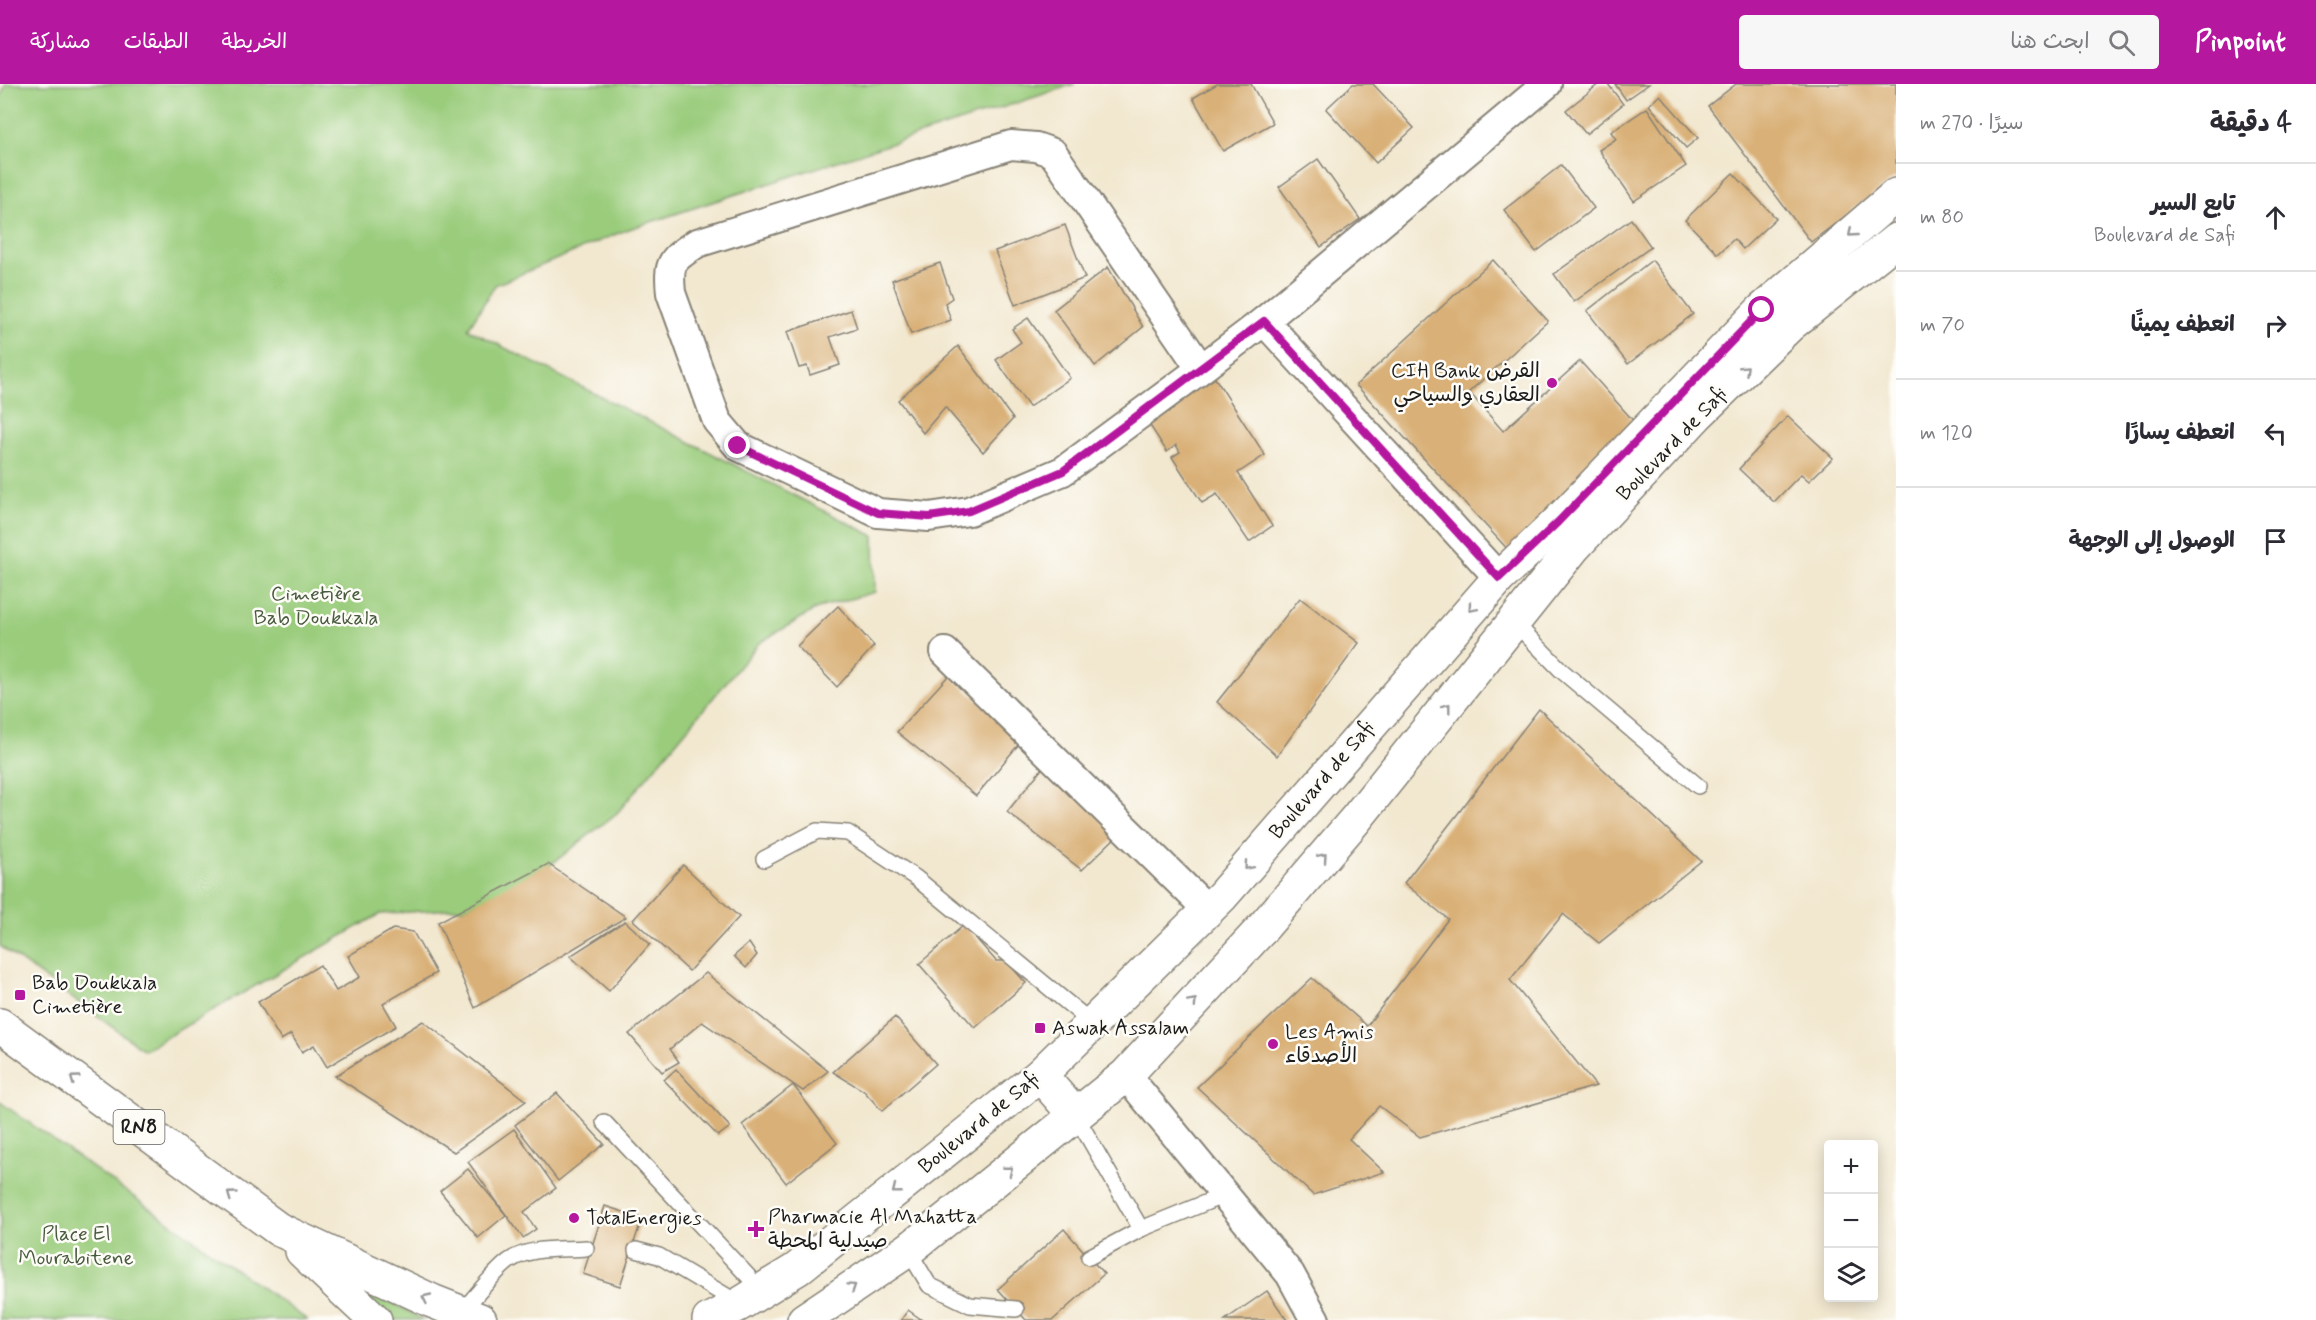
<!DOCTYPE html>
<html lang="ar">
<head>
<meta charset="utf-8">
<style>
	:root { --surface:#fff; --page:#f7f7f7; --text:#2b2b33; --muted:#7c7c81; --line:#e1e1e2; --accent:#b5179e }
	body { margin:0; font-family:Mynerve,"Playpen Sans Arabic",sans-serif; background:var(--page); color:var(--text); direction:rtl }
	.controls { position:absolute; right:18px; bottom:18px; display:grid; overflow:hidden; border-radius:6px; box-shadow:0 3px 15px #0003 }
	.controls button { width:54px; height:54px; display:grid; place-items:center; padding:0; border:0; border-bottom:2px solid var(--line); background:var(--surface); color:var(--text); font:30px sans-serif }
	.stop { position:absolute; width:18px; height:18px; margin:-14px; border:4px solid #b5179e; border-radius:50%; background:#fff }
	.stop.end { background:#b5179e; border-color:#fff; box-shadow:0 2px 6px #0008 }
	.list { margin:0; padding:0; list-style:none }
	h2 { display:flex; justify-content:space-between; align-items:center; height:78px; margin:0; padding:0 24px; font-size:26px }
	h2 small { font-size:20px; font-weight:400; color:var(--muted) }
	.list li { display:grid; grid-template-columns:39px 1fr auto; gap:18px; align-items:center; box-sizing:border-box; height:108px; padding:0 24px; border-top:2px solid var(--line) }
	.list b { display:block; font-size:22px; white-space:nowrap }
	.list p { margin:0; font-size:20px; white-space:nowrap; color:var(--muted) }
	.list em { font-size:20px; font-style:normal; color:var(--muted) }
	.icon { flex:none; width:33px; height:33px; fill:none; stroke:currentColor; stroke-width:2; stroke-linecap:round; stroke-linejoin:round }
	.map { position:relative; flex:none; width:1896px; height:1236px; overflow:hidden; direction:ltr }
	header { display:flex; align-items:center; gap:36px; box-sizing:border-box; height:84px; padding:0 30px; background:var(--accent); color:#fff }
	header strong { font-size:28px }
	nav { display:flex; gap:33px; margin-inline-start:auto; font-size:21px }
	.search { width:420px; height:54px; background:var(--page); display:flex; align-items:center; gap:15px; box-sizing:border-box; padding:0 21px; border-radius:6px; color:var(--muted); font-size:22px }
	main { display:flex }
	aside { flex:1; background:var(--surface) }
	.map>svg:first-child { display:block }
</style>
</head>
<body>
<header>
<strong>Pinpoint</strong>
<div class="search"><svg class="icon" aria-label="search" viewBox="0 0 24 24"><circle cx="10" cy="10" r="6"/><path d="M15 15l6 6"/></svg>ابحث هنا</div>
<nav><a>الخريطة</a><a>الطبقات</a><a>مشاركة</a></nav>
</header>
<main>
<aside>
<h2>4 دقيقة<small>سيرًا · 270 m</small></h2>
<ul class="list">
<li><svg class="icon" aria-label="ahead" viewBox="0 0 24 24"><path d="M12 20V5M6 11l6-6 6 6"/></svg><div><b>تابع السير</b><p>Boulevard de Safi</p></div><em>80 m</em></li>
<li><svg class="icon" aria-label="right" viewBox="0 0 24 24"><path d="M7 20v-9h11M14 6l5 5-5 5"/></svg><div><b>انعطف يمينًا</b></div><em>70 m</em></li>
<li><svg class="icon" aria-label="left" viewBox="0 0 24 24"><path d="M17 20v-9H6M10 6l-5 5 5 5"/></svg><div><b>انعطف يسارًا</b></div><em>120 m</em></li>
<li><svg class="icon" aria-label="arrive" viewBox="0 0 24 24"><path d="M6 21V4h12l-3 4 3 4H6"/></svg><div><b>الوصول إلى الوجهة</b></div></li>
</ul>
</aside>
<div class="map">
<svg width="1896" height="1236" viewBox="0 0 1896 1236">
	<rect width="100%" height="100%" fill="#fdfcf7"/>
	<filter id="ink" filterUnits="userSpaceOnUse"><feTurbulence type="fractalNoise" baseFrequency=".0167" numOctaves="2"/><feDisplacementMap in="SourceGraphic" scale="12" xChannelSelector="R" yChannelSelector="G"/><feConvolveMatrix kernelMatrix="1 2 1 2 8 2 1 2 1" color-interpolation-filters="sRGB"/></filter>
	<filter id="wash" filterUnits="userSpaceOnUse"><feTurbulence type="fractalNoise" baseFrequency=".008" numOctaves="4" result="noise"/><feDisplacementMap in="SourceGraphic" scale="24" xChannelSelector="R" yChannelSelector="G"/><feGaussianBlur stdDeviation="1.35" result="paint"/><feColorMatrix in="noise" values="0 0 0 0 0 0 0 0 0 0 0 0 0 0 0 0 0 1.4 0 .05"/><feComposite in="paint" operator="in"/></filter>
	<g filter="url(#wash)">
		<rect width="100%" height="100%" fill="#f2e8d0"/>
		<g fill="#9acc7c" stroke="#5b744c" stroke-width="1.5">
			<polygon points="6,0 1075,0 626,146 495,201 468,245 874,452 875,508 818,524 759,559 617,729 544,786 465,824 380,830 144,966 0,862 0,14"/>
			<polygon points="0,1018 306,1235 308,1236 0,1236"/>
			<polygon points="350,1195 424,1236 390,1236"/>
		</g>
		<g id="blocks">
			<g fill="#d9b077">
				<polygon points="1217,0 1251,0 1273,39 1223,67 1193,14"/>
				<polygon points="1353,0 1373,0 1414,44 1376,79 1326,25"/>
				<polygon points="1599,0 1608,0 1623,20 1586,50 1566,26"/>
				<polygon points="1615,0 1649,0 1626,16"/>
				<polygon points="1736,0 1896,0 1896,93 1811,158 1708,22"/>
				<polygon points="1660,11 1698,54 1686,64 1649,21"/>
				<polygon points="1647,24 1686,82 1634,117 1599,66 1616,55 1611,48"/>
				<polygon points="1318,75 1360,135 1321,163 1279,103"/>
				<polygon points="1561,81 1594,124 1536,168 1504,126"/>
				<polygon points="1733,89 1776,134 1743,165 1734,155 1718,170 1685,136"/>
				<polygon points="1631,135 1651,163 1574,218 1554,190"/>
				<polygon points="1065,141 1085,194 1015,221 995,167"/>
				<polygon points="1493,176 1548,237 1469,308 1503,347 1580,277 1638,342 1512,470 1356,301"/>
				<polygon points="1652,176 1693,230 1628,280 1587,227"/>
				<polygon points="940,179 952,214 945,219 951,236 911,250 892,196"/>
				<polygon points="1108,183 1143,243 1095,282 1054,226"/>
				<polygon points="851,226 857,244 830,253 840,281 810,291 807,282 799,284 787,248"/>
				<polygon points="1028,234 1070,294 1029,323 996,276 1021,258 1012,245"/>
				<polygon points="958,262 1013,335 983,368 945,323 923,349 898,316"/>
				<polygon points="1215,294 1265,371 1238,389 1272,442 1249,458 1217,410 1202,419 1172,373 1180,368 1176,361 1167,368 1149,340 1191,304 1195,307"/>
				<polygon points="1788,332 1833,374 1809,397 1801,390 1774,418 1739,385"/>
				<polygon points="1300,514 1359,559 1277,672 1217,618"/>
				<polygon points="838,522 874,562 837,603 797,562"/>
				<polygon points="949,591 1023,655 976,712 897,648"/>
				<polygon points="1539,625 1701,777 1599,859 1563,830 1510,896 1596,1002 1420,1053 1379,1022 1349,1055 1384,1088 1313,1111 1197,1003 1312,894 1367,942 1448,835 1404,799"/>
				<polygon points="1049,676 1125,744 1082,786 1007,728"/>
				<polygon points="548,780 626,833 475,924 438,838"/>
				<polygon points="683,781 739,833 689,887 633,836"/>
				<polygon points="625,837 650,860 609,907 570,872"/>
				<polygon points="964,841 996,877 1006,877 1026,899 975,944 919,880"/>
				<polygon points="393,845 413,848 436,889 383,920 396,942 327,983 314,961 302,968 291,950 281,956 258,918 320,881 336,907 360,893 348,872"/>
				<polygon points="749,859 757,871 746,884 734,872"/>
				<polygon points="706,889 828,987 803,1007 702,938 670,965 679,978 662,988 629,950"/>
				<polygon points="895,933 936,980 882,1027 864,1007 833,988"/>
				<polygon points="423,937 526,1017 454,1068 335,992"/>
				<polygon points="676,985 730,1043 718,1052 664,996"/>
				<polygon points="793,1001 837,1059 786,1099 742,1041"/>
				<polygon points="557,1009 604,1060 558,1097 515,1041"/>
				<polygon points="514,1045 556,1104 524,1128 536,1145 523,1154 468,1078"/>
				<polygon points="468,1085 506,1131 478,1154 440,1107"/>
				<polygon points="605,1122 642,1134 620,1202 583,1190"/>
				<polygon points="1064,1145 1104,1190 1053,1236 1026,1236 998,1205"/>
				<polygon points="1267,1207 1287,1236 1225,1236"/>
				<polygon points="908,1226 922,1236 901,1236"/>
			</g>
		</g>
	</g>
	<g filter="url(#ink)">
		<use href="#blocks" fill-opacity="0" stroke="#878276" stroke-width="1.5"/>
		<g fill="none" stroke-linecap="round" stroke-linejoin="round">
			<g stroke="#878276" stroke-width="18">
				<g id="service">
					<polyline points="1514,538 1562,587 1698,702"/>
					<polyline points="764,775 817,747 848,749 916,794 1092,939"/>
					<polyline points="1076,1032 1141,1145"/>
					<polyline points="604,1038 762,1207"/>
					<polyline points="636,1166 659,1172 740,1220"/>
					<polyline points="908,1166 929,1201 970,1221 1016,1225"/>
					<polyline points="1089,1173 1141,1145 1227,1110"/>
					<path d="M461 1229C474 1214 494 1188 509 1177 530 1162 562 1166 586 1164"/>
				</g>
			</g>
			<g stroke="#878276" stroke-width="32">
				<g id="minor">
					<polyline points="1264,237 1499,494"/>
					<path d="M1201 285 1053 69 1036 63 1011 61 697 159C671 176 668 178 671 209L717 337 738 362 878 429 929 433 969 427 1063 387 1201 285 1264 237 1547 0"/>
					<polyline points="945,568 1208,826"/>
					<polyline points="1126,991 1290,1190 1315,1236"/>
				</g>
			</g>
			<g stroke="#878276" stroke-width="36">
				<g id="primary">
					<polyline points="0,941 278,1145 432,1217 480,1236"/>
					<polyline points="1040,991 1076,1032"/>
					<polyline points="302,1167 375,1236"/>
					<polyline points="709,1236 740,1220 797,1185 1040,991 1222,812 1499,494 1558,438 1762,226 1896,111"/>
					<polyline points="804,1236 908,1166 1126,991 1259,848 1356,735 1574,463 1697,331 1790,241 1896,156"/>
				</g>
			</g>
			<use href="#service" stroke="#fff" stroke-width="15"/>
			<use href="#minor" stroke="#fff" stroke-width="28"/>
			<use href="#primary" stroke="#fff" stroke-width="33"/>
		</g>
		<defs><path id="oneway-chevron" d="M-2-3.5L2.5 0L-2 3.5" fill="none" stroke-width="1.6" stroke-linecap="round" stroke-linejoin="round" transform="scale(1.5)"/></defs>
		<g stroke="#999">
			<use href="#oneway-chevron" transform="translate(1852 149) rotate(139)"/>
			<use href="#oneway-chevron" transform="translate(1745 285) rotate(-44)"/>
			<use href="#oneway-chevron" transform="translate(1472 524) rotate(131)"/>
			<use href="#oneway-chevron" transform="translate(1447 623) rotate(-52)"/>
			<use href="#oneway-chevron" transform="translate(1323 773) rotate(-49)"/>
			<use href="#oneway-chevron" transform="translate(1248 782) rotate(131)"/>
			<use href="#oneway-chevron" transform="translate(1193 918) rotate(-47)"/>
			<use href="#oneway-chevron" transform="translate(74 995) rotate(-144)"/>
			<use href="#oneway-chevron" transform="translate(1009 1086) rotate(-38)"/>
			<use href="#oneway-chevron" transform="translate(896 1106) rotate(141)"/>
			<use href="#oneway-chevron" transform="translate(231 1111) rotate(-144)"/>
			<use href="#oneway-chevron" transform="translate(852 1203) rotate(-34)"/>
			<use href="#oneway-chevron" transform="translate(426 1214) rotate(-155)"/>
		</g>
	</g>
	<g fill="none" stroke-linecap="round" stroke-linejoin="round" filter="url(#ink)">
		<polyline stroke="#b5179e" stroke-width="8" points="738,362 878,429 929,433 969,427 1063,387 1264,237 1499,494 1558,438 1762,226"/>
	</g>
	<g fill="#b5179e" stroke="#fdfcf7" stroke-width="2">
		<circle cx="1552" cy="299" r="6"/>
		<rect x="14" y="905" width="12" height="12" rx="3"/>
		<rect x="1034" y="938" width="12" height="12" rx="3"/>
		<circle cx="1273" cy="960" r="6"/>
		<circle cx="574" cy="1134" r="6"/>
		<path d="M753 1136h6v6h6v6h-6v6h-6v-6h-6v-6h6z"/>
	</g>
	<g text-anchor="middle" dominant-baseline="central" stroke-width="5" stroke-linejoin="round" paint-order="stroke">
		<rect fill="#fdfcf7" stroke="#605f5e" stroke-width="1.5" x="113.5" y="1026" width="51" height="34" rx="4.5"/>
		<g font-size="20" font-weight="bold" fill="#1c1c1c">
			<text x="139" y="1043">RN8</text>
		</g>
		<g font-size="21" fill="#1c1c1c" stroke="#fdfcf7" text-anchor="start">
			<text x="1540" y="287" text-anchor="end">CIH Bank القرض<tspan x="1540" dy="24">العقاري والسياحي</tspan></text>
			<text x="32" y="899">Bab Doukkala<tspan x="32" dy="24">Cimetière</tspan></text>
			<text x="1052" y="944">Aswak Assalam</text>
			<text x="1285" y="948">Les Amis<tspan x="1285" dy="24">الأصدقاء</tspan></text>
			<text x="768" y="1133">Pharmacie Al Mahatta<tspan x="768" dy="24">صيدلية المحطة</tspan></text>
			<text x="586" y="1134">TotalEnergies</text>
		</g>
		<g font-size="21" fill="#1c1c1c" stroke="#fdfcf7">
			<text transform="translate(1672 360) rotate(-46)">Boulevard de Safi</text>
			<text transform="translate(1322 696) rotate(-49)">Boulevard de Safi</text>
			<text transform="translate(979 1039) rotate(-39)">Boulevard de Safi</text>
		</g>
		<g font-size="21" fill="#485a3e" stroke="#fdfcf7">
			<text x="316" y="510">Cimetière<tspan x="316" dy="24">Bab Doukkala</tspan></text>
			<text x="76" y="1150">Place El<tspan x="76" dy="24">Mourabitene</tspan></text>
		</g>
	</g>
</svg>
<div class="controls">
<button>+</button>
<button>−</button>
<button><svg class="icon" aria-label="layers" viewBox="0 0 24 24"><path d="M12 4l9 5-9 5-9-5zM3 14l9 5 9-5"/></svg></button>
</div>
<div class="stop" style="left:1762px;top:226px"></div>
<div class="stop end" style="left:738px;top:362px"></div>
</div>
</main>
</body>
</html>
